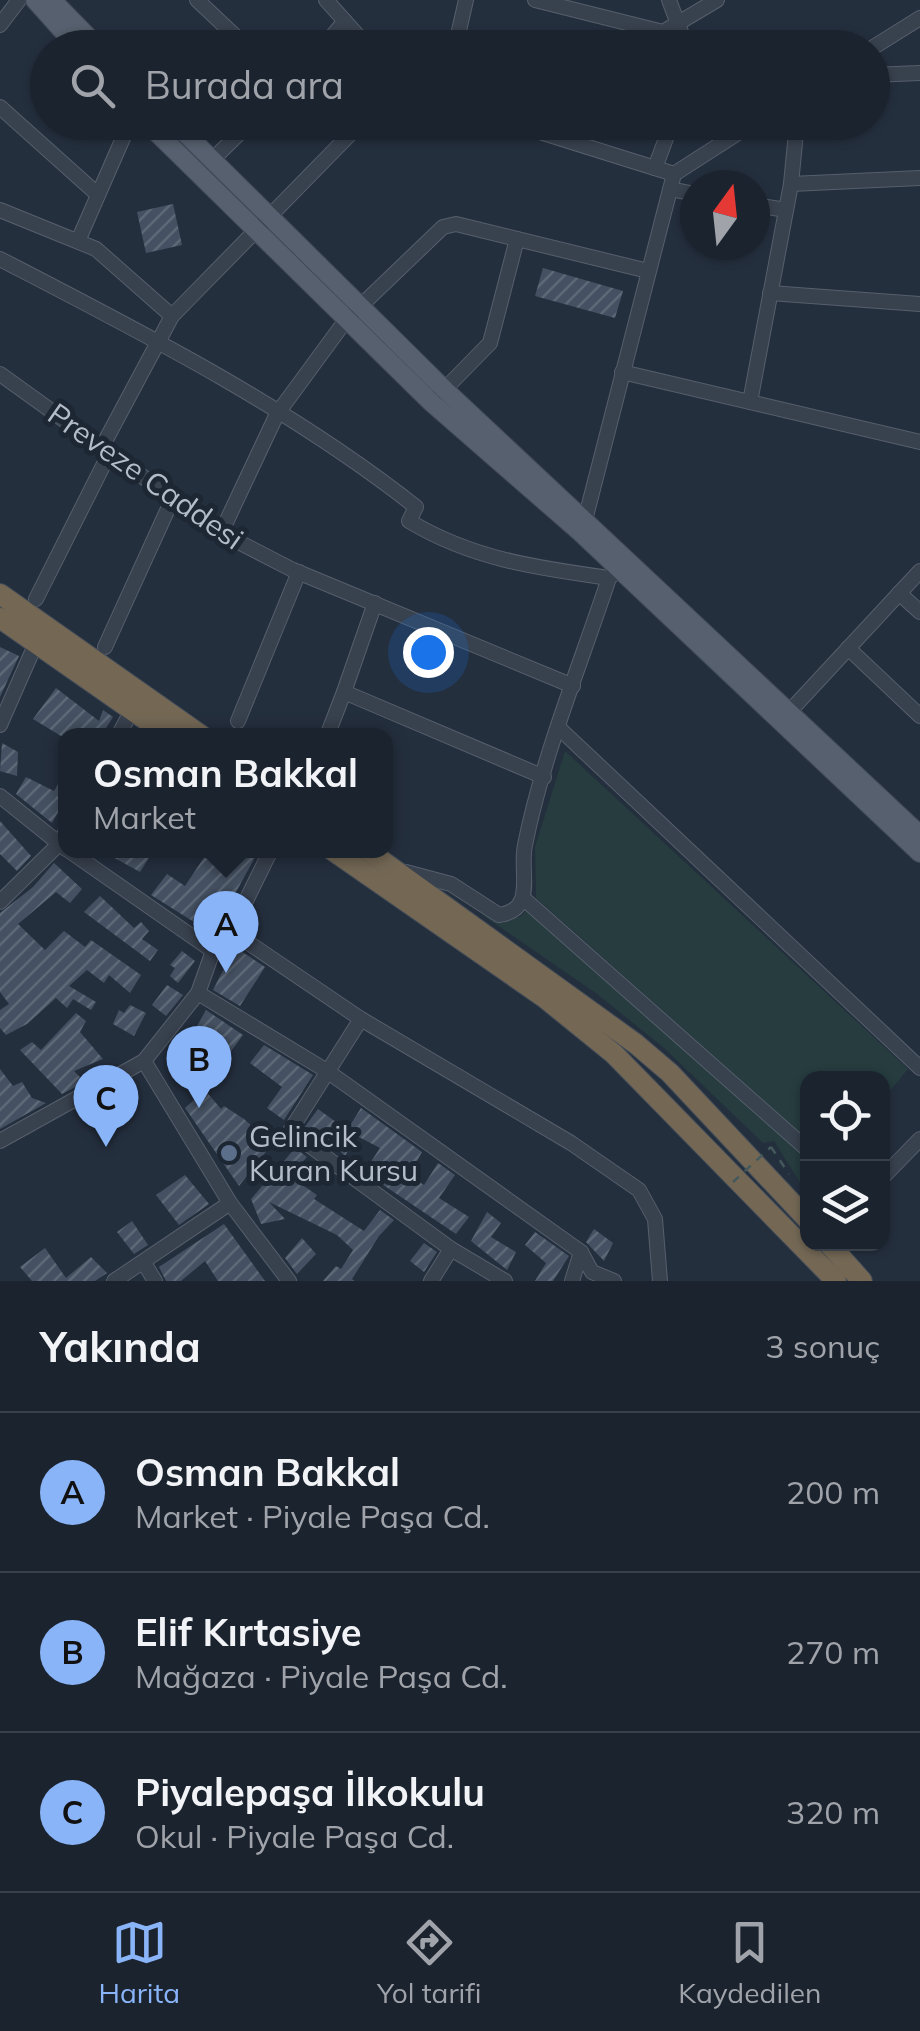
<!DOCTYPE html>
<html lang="tr">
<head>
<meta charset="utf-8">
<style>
	:root { --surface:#1b232e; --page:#242b36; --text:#f1f3f6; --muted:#a0a4aa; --line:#39404a; --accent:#8ab4f8 }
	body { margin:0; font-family:Mulish,sans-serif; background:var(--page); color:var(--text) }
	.controls { position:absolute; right:30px; bottom:30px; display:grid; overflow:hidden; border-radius:20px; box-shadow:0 2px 8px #0004 }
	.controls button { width:90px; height:90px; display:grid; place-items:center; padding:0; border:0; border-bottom:2px solid var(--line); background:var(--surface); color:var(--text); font:50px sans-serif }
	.compass { position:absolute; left:680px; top:170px; width:90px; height:90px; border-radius:50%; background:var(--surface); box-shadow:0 2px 8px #0004; rotate:15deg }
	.you { position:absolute; left:428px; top:652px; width:35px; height:35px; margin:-25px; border:8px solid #fff; border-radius:50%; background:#1a73e8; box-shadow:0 0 0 15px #1a73e833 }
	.badge { display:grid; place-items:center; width:65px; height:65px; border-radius:50%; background:var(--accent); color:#111; font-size:32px; font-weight:700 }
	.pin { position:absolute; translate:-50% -82px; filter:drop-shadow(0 2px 5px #0008) }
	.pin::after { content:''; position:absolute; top:52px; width:35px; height:30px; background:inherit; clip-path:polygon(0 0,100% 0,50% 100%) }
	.popup { position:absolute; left:58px; top:728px; width:335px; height:130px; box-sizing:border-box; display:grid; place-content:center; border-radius:20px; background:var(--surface); filter:drop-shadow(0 2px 8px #0005); font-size:32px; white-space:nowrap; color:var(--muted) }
	.popup b { font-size:38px; color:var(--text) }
	.popup::after { content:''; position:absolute; left:50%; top:100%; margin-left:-20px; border:20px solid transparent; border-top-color:var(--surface) }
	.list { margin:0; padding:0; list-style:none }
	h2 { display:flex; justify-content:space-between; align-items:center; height:130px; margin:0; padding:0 40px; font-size:42px }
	h2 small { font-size:32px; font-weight:400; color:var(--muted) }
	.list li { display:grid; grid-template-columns:65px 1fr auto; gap:30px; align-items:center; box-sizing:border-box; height:160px; padding:0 40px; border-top:2px solid var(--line) }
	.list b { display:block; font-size:38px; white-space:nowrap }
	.list p { margin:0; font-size:32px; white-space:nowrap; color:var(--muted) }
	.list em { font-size:32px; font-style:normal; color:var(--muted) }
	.icon { flex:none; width:55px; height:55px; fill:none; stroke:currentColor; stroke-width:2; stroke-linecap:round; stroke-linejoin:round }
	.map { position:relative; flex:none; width:920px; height:1281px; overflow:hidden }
	.search { position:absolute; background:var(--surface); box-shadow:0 2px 8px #0004; left:30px; right:30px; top:30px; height:110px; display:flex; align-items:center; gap:25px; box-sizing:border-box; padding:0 35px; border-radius:55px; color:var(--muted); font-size:38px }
	.sheet { height:610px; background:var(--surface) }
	nav { display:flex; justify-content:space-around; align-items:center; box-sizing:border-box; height:140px; border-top:2px solid var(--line); background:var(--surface); font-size:28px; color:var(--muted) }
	nav a { display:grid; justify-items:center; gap:5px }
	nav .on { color:var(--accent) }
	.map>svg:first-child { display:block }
</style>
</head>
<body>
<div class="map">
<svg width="920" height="1281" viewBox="0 0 920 1281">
	<defs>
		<pattern id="building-hatch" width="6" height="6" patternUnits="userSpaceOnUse" patternTransform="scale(2.5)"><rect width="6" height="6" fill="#455162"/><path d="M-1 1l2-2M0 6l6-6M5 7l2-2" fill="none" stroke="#5d6877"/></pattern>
	</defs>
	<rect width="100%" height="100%" fill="#242f3e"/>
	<g fill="#263c3f">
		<polygon points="565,751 908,1069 883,1099 882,1078 808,1078 807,1139 536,898 535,847"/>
		<polygon points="529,907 807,1159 807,1194 774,1141 763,1143 664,1048 597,994 481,914 501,923 520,917"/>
	</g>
	<g fill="url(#building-hatch)">
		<polygon points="173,204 182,245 146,253 137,212"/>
		<polygon points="543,268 623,291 615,318 535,296"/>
		<polygon points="0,647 19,656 0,697"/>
		<polygon points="56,688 99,721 103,710 113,717 101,736 89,730 86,736 61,736 33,719"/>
		<polygon points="2,743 18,752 17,776 0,771"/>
		<polygon points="66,770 66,798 52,823 16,794 26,777 54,791"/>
		<polygon points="0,821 31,856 17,871 0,854"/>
		<polygon points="100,850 154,850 140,872"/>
		<polygon points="209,850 259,850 213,934 151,895 167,874 185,886"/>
		<polygon points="54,863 82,889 70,903 56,892 18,924 45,950 64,931 85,947 91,940 141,975 130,993 109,975 104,983 87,970 69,986 96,1002 91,1010 73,999 67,1008 56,998 27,1024 6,1035 0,1028 0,1010 9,1004 0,992 0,913 33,887"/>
		<polygon points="100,896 134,928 141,922 149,931 142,939 158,950 150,961 84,912"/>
		<polygon points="235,947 265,967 240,1006 213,990"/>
		<polygon points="182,951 195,961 178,983 170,976 175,968 170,965"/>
		<polygon points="167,985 183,995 166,1016 152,1005"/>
		<polygon points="130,1005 146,1013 134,1036 113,1024 119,1010 124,1013"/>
		<polygon points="206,1010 243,1035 229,1054 210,1039 208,1045 192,1035"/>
		<polygon points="76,1013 86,1021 80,1032 103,1059 74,1071 85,1082 62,1094 20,1050 32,1042 41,1050"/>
		<polygon points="264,1045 313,1075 284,1120 267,1108 282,1087 250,1063"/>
		<polygon points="0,1069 13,1086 22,1082 32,1098 46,1103 0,1129"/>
		<polygon points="205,1090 221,1109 224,1106 244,1119 272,1144 239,1186 185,1108"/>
		<polygon points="361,1108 422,1152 409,1175 424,1185 438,1163 455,1175 439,1198 469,1217 456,1234 364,1172 380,1148 357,1136 345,1156 322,1134 319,1139 304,1128 318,1109 347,1130"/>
		<polygon points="295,1148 307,1157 290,1176 279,1167"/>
		<polygon points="185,1175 209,1204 179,1225 156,1195"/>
		<polygon points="289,1176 317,1195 314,1199 364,1231 380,1210 394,1220 379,1236 352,1279 354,1281 323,1281 336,1266 341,1269 353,1250 337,1235 269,1202 285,1219 261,1224 251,1199 263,1185"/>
		<polygon points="487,1212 501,1223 491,1237 516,1252 507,1270 471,1241"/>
		<polygon points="132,1221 148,1245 134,1254 117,1232"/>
		<polygon points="224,1224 265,1281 218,1281 205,1261 181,1281 166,1281 159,1267"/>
		<polygon points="594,1229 613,1243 604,1261 586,1242"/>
		<polygon points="535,1232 569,1256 553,1281 535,1281 546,1263 525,1245"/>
		<polygon points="302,1238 316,1254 297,1274 285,1258"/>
		<polygon points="424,1243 437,1252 424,1272 410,1261"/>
		<polygon points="45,1248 66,1278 91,1257 107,1273 95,1281 32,1281 20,1267"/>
	</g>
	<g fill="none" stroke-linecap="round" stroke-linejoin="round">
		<g stroke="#565f6c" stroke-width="16">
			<g id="minor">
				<polyline points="197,0 248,48"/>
				<polyline points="326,0 369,48"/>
				<polyline points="535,0 663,32 717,0"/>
				<polyline points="669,0 687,48"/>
				<polyline points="0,25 19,0"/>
				<polyline points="322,48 345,21"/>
				<polyline points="455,48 466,0"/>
				<polyline points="872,48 920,18"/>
				<polyline points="872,75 920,73"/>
				<polyline points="0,107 96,193"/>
				<polyline points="508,122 674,174"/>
				<polyline points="212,160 251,122"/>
				<polyline points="655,168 672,122"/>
				<polyline points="791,184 920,178"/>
				<polyline points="670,189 695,194"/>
				<polyline points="755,205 786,210"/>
				<polyline points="0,210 96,249 172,316"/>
				<polyline points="78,241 130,122"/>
				<path d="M0 259C143 333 289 407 416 507L409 521C472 559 537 568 609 578"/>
				<polyline points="770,293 920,304"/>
				<polyline points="622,372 920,442"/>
				<polyline points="0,374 221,533 293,570 573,686"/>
				<polyline points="440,394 490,343 517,239"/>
				<polyline points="750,402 791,184 797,122"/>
				<polyline points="102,447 172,316 362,122"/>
				<polyline points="583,528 674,174 755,122"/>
				<polyline points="221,533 277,414 346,320 443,227 456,224 648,271"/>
				<polyline points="899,593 920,612"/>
				<polyline points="36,599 109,454"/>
				<polyline points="375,603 344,692 544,777"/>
				<polyline points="105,647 172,500"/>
				<polyline points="848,648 920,716"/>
				<polyline points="790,711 920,571"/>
				<polyline points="238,721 299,572"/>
				<polyline points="0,725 36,643"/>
				<polyline points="560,729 920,1068"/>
				<polyline points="118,736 132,710"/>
				<polyline points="327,736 344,692"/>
				<polyline points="0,796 66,849"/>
				<polyline points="68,850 213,951"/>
				<path d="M406 872 451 884 499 915C537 910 519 872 525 845 543 755 580 666 609 578L616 572"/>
				<polyline points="523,898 808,1150"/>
				<polyline points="0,902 59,844 66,831"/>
				<polyline points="231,931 361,1019 571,1143 639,1190 655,1219 660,1281"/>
				<polyline points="198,993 327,1071 581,1252 592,1272 614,1281"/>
				<polyline points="361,1019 290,1131 451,1249 505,1281"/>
				<polyline points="144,1061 230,1203 289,1281"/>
				<polyline points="0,1141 144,1061 198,993 213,951 231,931 271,850"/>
				<polyline points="882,1178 920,1139"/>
				<polyline points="144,1263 155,1281"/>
				<polyline points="114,1281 230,1203"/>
				<polyline points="431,1281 451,1249"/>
				<polyline points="572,1281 581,1252"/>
			</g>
		</g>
		<g stroke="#414a57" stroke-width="20">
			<g id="major">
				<polyline points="35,0 78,48"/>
				<polyline points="52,0 99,48"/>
				<polyline points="146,122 432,403 580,532 920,853"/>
				<polyline points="174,122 445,390 920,835"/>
			</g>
		</g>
		<g stroke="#434c59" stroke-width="22">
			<g id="highway">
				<polyline points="0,594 202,736"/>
				<polyline points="0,618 169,736"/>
				<polyline points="332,850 545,998 614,1054 836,1281"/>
				<polyline points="367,850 636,1044 670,1073 808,1220"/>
				<polyline points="829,1244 862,1281"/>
			</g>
		</g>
		<polyline stroke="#44595c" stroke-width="2.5" stroke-dasharray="8 8" stroke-linecap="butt" points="771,1147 789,1174"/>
		<use href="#minor" stroke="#38414e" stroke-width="14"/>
		<use href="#major" stroke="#56606e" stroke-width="18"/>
		<use href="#highway" stroke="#746855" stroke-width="20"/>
		<polyline stroke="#44595c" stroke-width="2.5" stroke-dasharray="8 8" stroke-linecap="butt" points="733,1182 771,1147"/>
	</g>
	<circle fill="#5c6f8a" stroke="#1d2633" stroke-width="4" cx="229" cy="1153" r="10"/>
	<g text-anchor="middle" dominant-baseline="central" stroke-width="10" stroke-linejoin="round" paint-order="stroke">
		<g font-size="30" fill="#b4bcc9" stroke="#1d2633">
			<text transform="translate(146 476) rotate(35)">Preveze Caddesi</text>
		</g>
		<g font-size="30" fill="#b4bcc9" stroke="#1d2633" text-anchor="start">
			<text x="249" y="1136">Gelincik<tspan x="249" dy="34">Kuran Kursu</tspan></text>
		</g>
	</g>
</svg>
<div class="controls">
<button><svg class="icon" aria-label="locate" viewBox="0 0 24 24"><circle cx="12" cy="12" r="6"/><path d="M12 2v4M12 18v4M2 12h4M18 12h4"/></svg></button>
<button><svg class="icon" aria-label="layers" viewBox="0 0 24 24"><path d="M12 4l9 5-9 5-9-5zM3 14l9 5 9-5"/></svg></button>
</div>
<svg class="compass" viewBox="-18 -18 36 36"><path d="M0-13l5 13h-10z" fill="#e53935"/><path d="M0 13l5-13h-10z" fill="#a0a4aa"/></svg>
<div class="you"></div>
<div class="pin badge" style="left:226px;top:973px">A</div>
<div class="popup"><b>Osman Bakkal</b>Market</div>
<div class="pin badge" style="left:199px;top:1108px">B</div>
<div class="pin badge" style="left:106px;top:1147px">C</div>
<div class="search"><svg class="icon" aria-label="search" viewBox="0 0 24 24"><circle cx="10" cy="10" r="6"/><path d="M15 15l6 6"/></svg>Burada ara</div>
</div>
<section class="sheet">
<h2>Yakında<small>3 sonuç</small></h2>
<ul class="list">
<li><span class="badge">A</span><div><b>Osman Bakkal</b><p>Market · Piyale Paşa Cd.</p></div><em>200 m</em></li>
<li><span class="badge">B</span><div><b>Elif Kırtasiye</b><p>Mağaza · Piyale Paşa Cd.</p></div><em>270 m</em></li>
<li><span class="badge">C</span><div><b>Piyalepaşa İlkokulu</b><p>Okul · Piyale Paşa Cd.</p></div><em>320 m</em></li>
</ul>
</section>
<nav>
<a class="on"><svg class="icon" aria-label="map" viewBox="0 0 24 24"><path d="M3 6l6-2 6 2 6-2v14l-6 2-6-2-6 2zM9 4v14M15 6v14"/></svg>Harita</a>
<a><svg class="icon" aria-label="directions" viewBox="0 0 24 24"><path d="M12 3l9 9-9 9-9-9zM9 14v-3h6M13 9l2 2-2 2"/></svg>Yol tarifi</a>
<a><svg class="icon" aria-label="saved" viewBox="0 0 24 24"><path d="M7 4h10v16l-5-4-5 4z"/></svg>Kaydedilen</a>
</nav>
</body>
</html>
